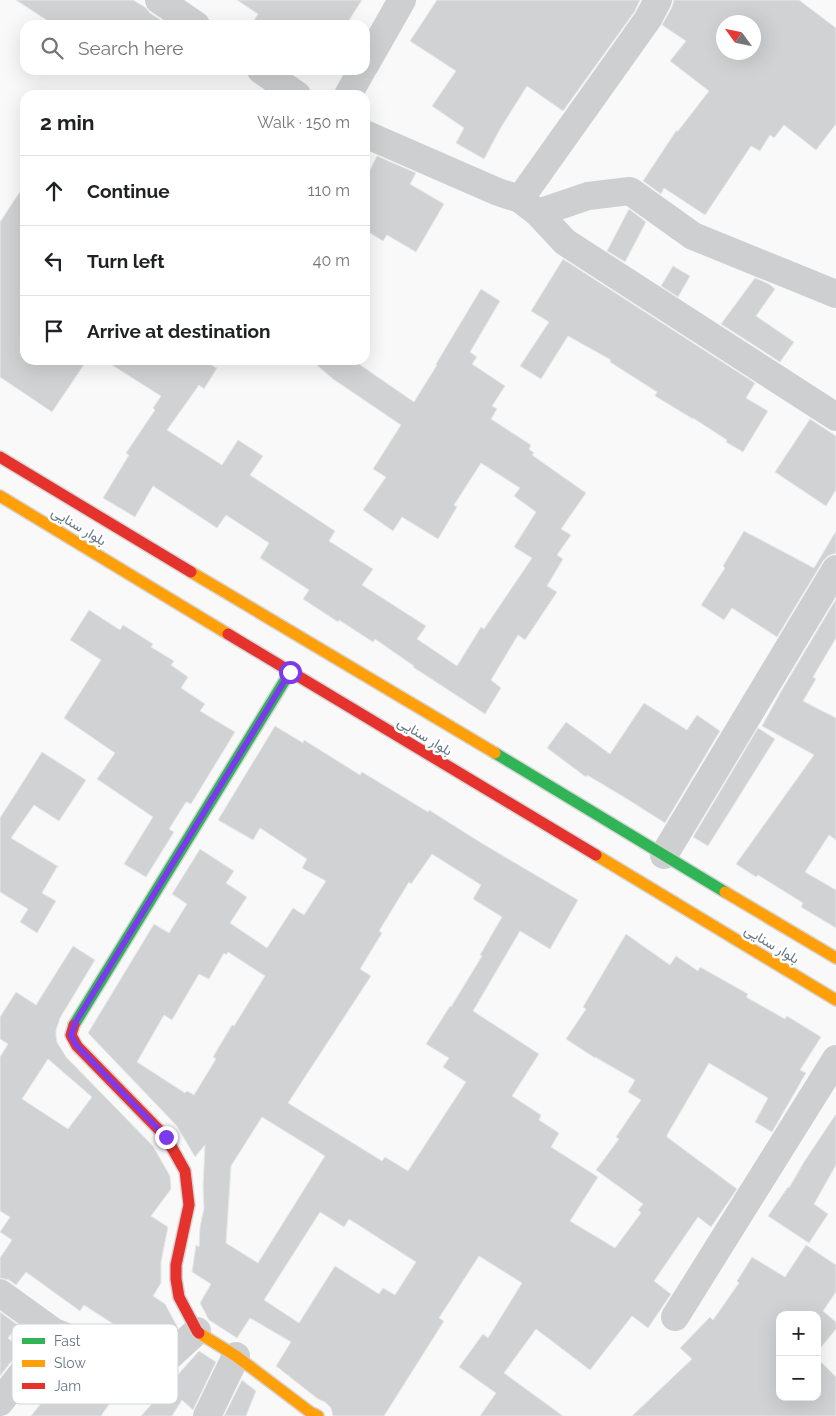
<!DOCTYPE html>
<html lang="en">
<head>
<meta charset="utf-8">
<style>
	:root { --surface:#fff; --page:#f2f2f2; --text:#202124; --muted:#757577; --line:#e0e0e0 }
	body { margin:0; font-family:Raleway,Vazirmatn,sans-serif; background:var(--page); color:var(--text) }
	.controls { position:absolute; right:15px; bottom:15px; display:grid; overflow:hidden; border-radius:10px; box-shadow:0 5px 20px #0002 }
	.controls button { width:45px; height:45px; display:grid; place-items:center; padding:0; border:0; border-bottom:1px solid var(--line); background:var(--surface); color:var(--text); font:25px sans-serif }
	.compass { position:absolute; left:716px; top:15px; width:45px; height:45px; border-radius:50%; background:var(--surface); box-shadow:0 5px 20px #0002; rotate:303deg }
	.stop { position:absolute; width:15px; height:15px; margin:-11px; border:4px solid #7c3aed; border-radius:50%; background:#fff }
	.stop.end { background:#7c3aed; border-color:#fff; box-shadow:0 1px 5px #0008 }
	.list { margin:0; padding:0; list-style:none }
	h2 { display:flex; justify-content:space-between; align-items:center; height:65px; margin:0; padding:0 20px; font-size:21px }
	h2 small { font-size:16px; font-weight:400; color:var(--muted) }
	.list li { display:grid; grid-template-columns:32px 1fr auto; gap:15px; align-items:center; box-sizing:border-box; height:70px; padding:0 20px; border-top:1px solid var(--line) }
	.list b { display:block; font-size:19px; white-space:nowrap }
	.list em { font-size:16px; font-style:normal; color:var(--muted) }
	.icon { flex:none; width:28px; height:28px; fill:none; stroke:currentColor; stroke-width:2; stroke-linecap:round; stroke-linejoin:round }
	.map { position:relative; flex:none; width:836px; height:1416px; overflow:hidden }
	.search { position:absolute; background:var(--surface); box-shadow:0 5px 20px #0002; left:20px; top:20px; width:350px; height:55px; display:flex; align-items:center; gap:12px; box-sizing:border-box; padding:0 18px; border-radius:15px; color:var(--muted); font-size:19px }
	.panel { position:absolute; background:var(--surface); box-shadow:0 5px 20px #0002; left:20px; top:90px; width:350px; height:275px; border-radius:15px }
	.map>svg:first-child { display:block }
</style>
</head>
<body>
<div class="map">
<svg width="836" height="1416" viewBox="0 0 836 1416">
	<rect width="100%" height="100%" fill="#f9f9f9"/>
	<g fill="#d0d2d3" stroke="#e8e8e8" fill-rule="evenodd">
		<polygon points="16,0 133,0 145,7 150,13 168,25 54,25"/>
		<polygon points="237,0 362,0 346,25 251,25 258,14"/>
		<polygon points="437,0 640,0 635,11 563,111 527,86 500,129 484,159 456,143 464,128 432,106 456,71 410,41"/>
		<path d="M674 0H799L836 28V124L816 150 784 125 774 138 770 135 760 151 751 146 705 215 664 188 661 194 643 181 676 131H678L709 91 670 61 686 41 662 25 672 7ZM724 22H754V52H724Z"/>
		<polygon points="377,156 416,173 410,184 444,204 416,252 387,235 383,241 365,230 365,180"/>
		<polygon points="25,184 25,360 87,360 52,412 0,377 0,222"/>
		<polygon points="629,209 646,222 625,262 607,251"/>
		<polygon points="563,259 755,383 746,398 768,411 743,452 726,442 727,440 693,418 693,419 655,396 657,392 610,362 611,360 568,336 541,379 520,366 549,322 531,311"/>
		<polygon points="673,266 690,276 678,297 661,286"/>
		<polygon points="755,278 769,284 775,289 756,316 794,342 780,362 721,324"/>
		<polygon points="481,289 500,301 470,352 477,357 472,364 505,386 492,406 497,409 491,419 531,445 529,449 534,453 532,455 586,493 561,529 571,535 557,555 563,559 547,586 557,592 525,640 518,635 491,680 501,688 485,714 413,667 414,666 375,639 373,642 339,620 338,622 303,599 309,590 260,558 269,543 226,515 217,528 153,486 135,517 103,498 129,455 126,453 155,410 153,408 161,396 104,360 202,360 217,368 204,389 199,385 167,430 222,465 238,440 263,456 250,475 335,531 329,541 373,569 362,585 426,626 417,639 457,666 481,627 484,629 532,558 514,547 536,512 514,496 520,488 481,463 454,505 457,507 438,539 402,517 393,531 363,510 386,477 373,469 401,425 333,379 311,360 353,360 414,402 437,365 436,364"/>
		<polygon points="810,419 836,436 836,490 826,506 775,472"/>
		<polygon points="744,531 814,568 836,531 836,553 828,556 823,561 777,637 732,608 724,620 701,605 725,568 723,566"/>
		<polygon points="836,599 836,638 813,677 816,679 803,701 836,718 836,840 829,835 805,872 836,890 836,928 801,907 803,903 758,875 756,877 736,864 814,755 762,726 783,688"/>
		<polygon points="89,610 120,630 123,625 153,644 151,647 174,661 171,665 188,677 181,688 205,704 200,711 235,732 191,804 186,802 169,829 174,832 146,877 124,864 153,817 97,779 115,753 64,718 101,660 70,640"/>
		<polygon points="644,703 687,730 697,715 720,731 665,823 624,797 587,775 586,777 547,748 566,722 610,754"/>
		<path d="M275 726 303 743 304 740 360 775 362 772 428 812 429 810 483 844 578 900 550 949 520 931 473 1011 539 1054 512 1096 541 1115 539 1120 559 1133 551 1147 598 1177 570 1221 615 1248 641 1213 638 1210 643 1204 596 1170 619 1139 616 1137 641 1100 628 1092 635 1080 595 1057V1058L566 1039 586 1009 583 1007 626 934 670 965 676 956 698 971 700 967 748 994 746 997 785 1019 787 1016 821 1037 800 1070 806 1073 772 1132 755 1122 768 1098 709 1063 667 1135V1137L737 1189 711 1227 698 1217 654 1281 671 1294 648 1328 632 1316 590 1370 536 1329 504 1373 563 1416H480L496 1393 459 1367 483 1334 488 1338 522 1283 479 1256 439 1318 444 1321 384 1416H333L331 1408 325 1402 318 1399 276 1366 291 1342 250 1318 237 1338 209 1320 200 1303 211 1284 192 1272 196 1245 199 1247 200 1227 204 1208 203 1187 205 1145 195 1157 177 1126 88 1033 154 924 169 933 187 904 172 894 200 849 234 871 226 883 247 897 230 923 267 948 293 908 304 915 326 881 302 868 307 859 260 828 253 840 218 820ZM432 854 481 885 473 899 502 917 480 955 482 956 451 1007 450 1006 426 1044 449 1058 443 1067 466 1082 408 1171 385 1157 382 1161 288 1103 371 976 360 969 382 933 379 931 409 882 411 884ZM228 952 265 976 234 1026 232 1025 213 1057 216 1059 194 1095 187 1091 185 1093 137 1062 164 1015 172 1020 199 974 209 979 224 953 226 955ZM262 1117 325 1156 258 1263 226 1243 231 1166ZM320 1212 344 1227 349 1219 416 1262 395 1295 383 1288 379 1294 335 1266 299 1323 264 1300Z"/>
		<polygon points="758,728 775,739 708,846 693,837"/>
		<polygon points="42,752 86,780 59,821 34,805 11,838 59,867 57,867 42,893 56,901 37,933 20,922 28,909 0,892 0,818"/>
		<path d="M73 946 95 960 60 1018 56 1030V1037L57 1042 66 1057 153 1146 170 1176 171 1189 151 1216 168 1227 161 1262V1283L153 1296 165 1304 178 1328 168 1337 160 1331 147 1350 128 1344 132 1336 84 1305 80 1311 26 1272 16 1285 9 1280 0 1278V1258L12 1240 0 1232 10 1217 0 1211V1057L8 1044 0 1039V1017L16 992 36 1005ZM48 1059 92 1097 68 1129 22 1099Z"/>
		<polygon points="836,1114 836,1165 814,1204 828,1214 809,1243 768,1216 788,1187 789,1188 804,1162"/>
		<polygon points="806,1245 836,1265 836,1292 823,1311 836,1322 836,1329 817,1352 817,1315 780,1315 780,1397 817,1397 817,1358 836,1377 836,1416 632,1416 692,1359 680,1348 710,1317 713,1320 739,1283 737,1281 752,1257 785,1277"/>
		<polygon points="0,1312 18,1325 8,1338 21,1349 0,1376"/>
		<polygon points="199,1351 216,1362 193,1410 182,1400 172,1416 141,1416"/>
		<polygon points="77,1358 88,1362 105,1375 102,1379 118,1391 101,1416 31,1416"/>
		<polygon points="242,1380 256,1391 246,1416 224,1416"/>
	</g>
	<g fill="none" stroke-linecap="round" stroke-linejoin="round">
		<g stroke="#d5d6d7" stroke-width="14">
			<g id="fast">
				<polyline points="495,753 725,892"/>
				<polyline points="74,1025 290,672"/>
			</g>
		</g>
		<g stroke="#d5d6d7" stroke-width="14">
			<g id="slow">
				<polyline points="0,496 228,634"/>
				<polyline points="191,572 495,753"/>
				<polyline points="596,855 836,1000"/>
				<polyline points="725,892 836,958"/>
				<polyline points="199,1333 236,1356 310,1412 318,1416"/>
			</g>
		</g>
		<g stroke="#d5d6d7" stroke-width="14">
			<g id="jam">
				<polyline points="0,457 191,572"/>
				<polyline points="228,634 596,855"/>
				<polyline points="74,1025 71,1035 77,1046 166,1137 185,1171 189,1205 176,1265 176,1279 179,1297 197,1331 199,1333"/>
			</g>
		</g>
		<g stroke="#cecfd0" stroke-width="28">
			<polyline points="159,0 196,25"/>
			<polyline points="365,65 402,0"/>
			<polyline points="261,70 297,95"/>
			<polyline points="348,95 362,70"/>
			<polyline points="365,134 498,192 520,199 538,213 588,196 630,191 693,236 836,294"/>
			<polyline points="520,199 648,19 658,0"/>
			<polyline points="538,213 565,242 836,417"/>
			<polyline points="664,855 836,569"/>
			<polyline points="0,1293 54,1332 132,1362 149,1367 162,1363 197,1331"/>
			<polyline points="675,1317 836,1059"/>
			<polyline points="0,1402 54,1332"/>
			<polyline points="207,1416 236,1356"/>
		</g>
		<use href="#fast" stroke="#30b455" stroke-width="11"/>
		<use href="#slow" stroke="#ff9f0a" stroke-width="11"/>
		<use href="#jam" stroke="#e5322d" stroke-width="11"/>
	</g>
	<g fill="none" stroke-linecap="round" stroke-linejoin="round">
		<polyline stroke="#7c3aed" stroke-width="6" points="166,1137 77,1046 71,1035 75,1023 290,672"/>
	</g>
	<g text-anchor="middle" dominant-baseline="central" stroke-width="5" stroke-linejoin="round" paint-order="stroke">
		<g font-size="14" fill="#657683" stroke="#fff">
			<text transform="translate(79 526) rotate(31)">بلوار سنایی</text>
			<text transform="translate(425 736) rotate(31)">بلوار سنایی</text>
			<text transform="translate(772 944) rotate(31)">بلوار سنایی</text>
		</g>
	</g>
	<rect x="12" y="1324" width="166" height="80" rx="8" fill="#fff" stroke="#d1d6da" stroke-width="1"/>
	<rect x="22" y="1338" width="23" height="6" fill="#30b455"/>
	<rect x="22" y="1360" width="23" height="7" fill="#ff9f0a"/>
	<rect x="22" y="1383" width="23" height="6" fill="#e5322d"/>
	<g font-size="14" fill="#657683">
		<text x="54" y="1346">Fast</text>
		<text x="54" y="1368">Slow</text>
		<text x="54" y="1391">Jam</text>
	</g>
</svg>
<div class="controls">
<button>+</button>
<button>−</button>
</div>
<svg class="compass" viewBox="-18 -18 36 36"><path d="M0-13l5 13h-10z" fill="#e53935"/><path d="M0 13l5-13h-10z" fill="#757577"/></svg>
<div class="stop" style="left:290px;top:672px"></div>
<div class="stop end" style="left:166px;top:1137px"></div>
<div class="search"><svg class="icon" aria-label="search" viewBox="0 0 24 24"><circle cx="10" cy="10" r="6"/><path d="M15 15l6 6"/></svg>Search here</div>
<section class="panel">
<h2>2 min<small>Walk · 150 m</small></h2>
<ul class="list">
<li><svg class="icon" aria-label="ahead" viewBox="0 0 24 24"><path d="M12 20V5M6 11l6-6 6 6"/></svg><div><b>Continue</b></div><em>110 m</em></li>
<li><svg class="icon" aria-label="left" viewBox="0 0 24 24"><path d="M17 20v-9H6M10 6l-5 5 5 5"/></svg><div><b>Turn left</b></div><em>40 m</em></li>
<li><svg class="icon" aria-label="arrive" viewBox="0 0 24 24"><path d="M6 21V4h12l-3 4 3 4H6"/></svg><div><b>Arrive at destination</b></div></li>
</ul>
</section>
</div>
</body>
</html>
